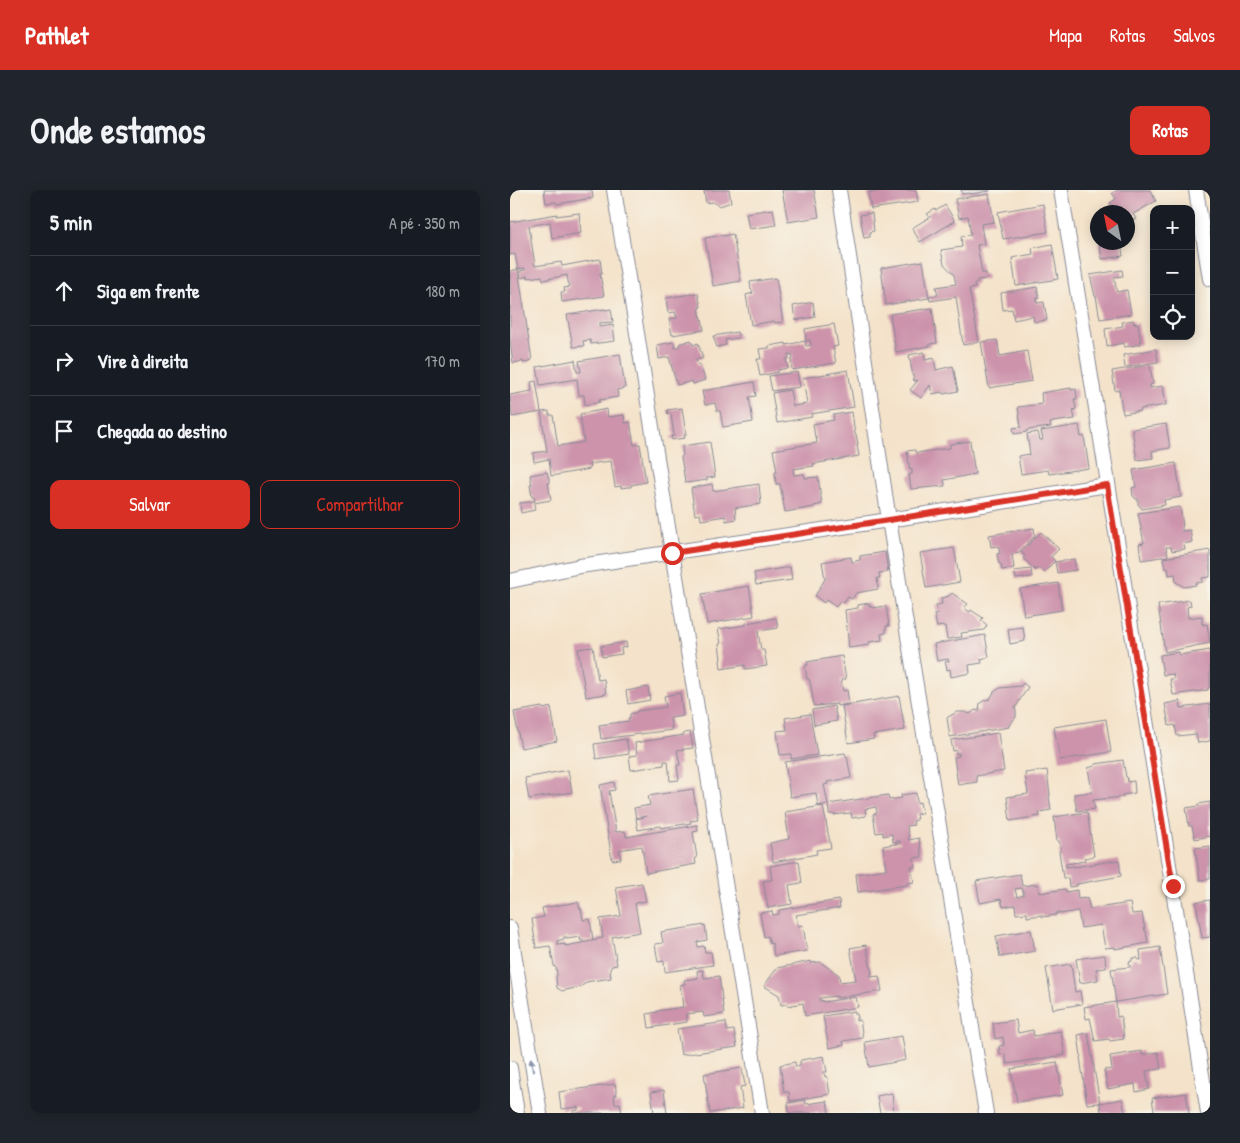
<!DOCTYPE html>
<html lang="pt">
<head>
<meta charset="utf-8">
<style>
  :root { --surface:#171b24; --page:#20242c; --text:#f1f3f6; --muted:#9ea1a6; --line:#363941; --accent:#d93025 }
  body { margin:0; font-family:"Patrick Hand",sans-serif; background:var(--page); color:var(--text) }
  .controls { position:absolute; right:15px; top:15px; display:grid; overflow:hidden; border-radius:10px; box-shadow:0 2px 12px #0003 }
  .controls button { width:45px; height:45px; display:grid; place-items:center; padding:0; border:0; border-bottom:1px solid var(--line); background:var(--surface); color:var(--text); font:25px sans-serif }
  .compass { position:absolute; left:580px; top:15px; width:45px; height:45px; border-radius:50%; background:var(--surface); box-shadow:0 2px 12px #0003; rotate:327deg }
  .stop { position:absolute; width:15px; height:15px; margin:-11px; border:4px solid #d93025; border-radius:50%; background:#fff }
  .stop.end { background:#d93025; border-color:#fff; box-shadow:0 1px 5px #0008 }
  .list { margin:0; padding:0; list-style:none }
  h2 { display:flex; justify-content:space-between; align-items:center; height:65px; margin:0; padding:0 20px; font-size:21px }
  h2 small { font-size:16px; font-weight:400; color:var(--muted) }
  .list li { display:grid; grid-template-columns:32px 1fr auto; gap:15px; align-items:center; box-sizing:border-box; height:70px; padding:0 20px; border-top:1px solid var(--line) }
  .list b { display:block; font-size:19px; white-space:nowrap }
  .list em { font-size:16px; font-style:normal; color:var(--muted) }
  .actions { display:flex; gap:10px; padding:15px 20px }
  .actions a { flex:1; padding:11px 0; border:1px solid var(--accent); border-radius:10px; text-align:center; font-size:18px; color:var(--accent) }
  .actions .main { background:var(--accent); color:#fff }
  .icon { flex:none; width:28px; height:28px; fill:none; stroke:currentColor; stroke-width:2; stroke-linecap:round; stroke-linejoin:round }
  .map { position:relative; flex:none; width:700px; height:923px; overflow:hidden; border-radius:10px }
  header { display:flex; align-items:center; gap:30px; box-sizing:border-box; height:70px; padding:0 25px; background:var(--accent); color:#fff }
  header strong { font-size:24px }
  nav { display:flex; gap:28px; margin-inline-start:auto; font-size:18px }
  .intro { display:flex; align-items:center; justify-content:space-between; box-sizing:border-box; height:120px; padding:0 30px }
  h1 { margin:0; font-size:35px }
  .button { padding:12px 22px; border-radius:10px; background:var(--accent); color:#fff; font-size:18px; font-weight:700 }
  main { display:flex; gap:30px; padding:0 30px }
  aside { flex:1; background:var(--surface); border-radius:10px; box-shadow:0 2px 12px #0003 }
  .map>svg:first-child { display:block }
  .building { fill:#cc93ab; fill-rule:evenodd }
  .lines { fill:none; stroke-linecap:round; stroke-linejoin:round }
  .minor-casing { stroke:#888994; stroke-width:16 }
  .minor { stroke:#fff; stroke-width:14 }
  .oneway { fill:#8d97ae }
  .route { stroke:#d93025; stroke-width:6 }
</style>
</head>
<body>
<header>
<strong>Pathlet</strong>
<nav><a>Mapa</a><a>Rotas</a><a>Salvos</a></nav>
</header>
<div class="intro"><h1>Onde estamos</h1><a class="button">Rotas</a></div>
<main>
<aside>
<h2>5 min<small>A pé · 350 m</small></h2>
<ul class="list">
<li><svg class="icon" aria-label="ahead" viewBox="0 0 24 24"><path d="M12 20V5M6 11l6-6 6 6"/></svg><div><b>Siga em frente</b></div><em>180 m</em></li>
<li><svg class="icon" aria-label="right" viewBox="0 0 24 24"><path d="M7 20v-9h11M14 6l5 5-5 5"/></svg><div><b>Vire à direita</b></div><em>170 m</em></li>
<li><svg class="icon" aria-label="arrive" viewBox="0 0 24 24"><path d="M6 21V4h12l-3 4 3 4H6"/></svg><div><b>Chegada ao destino</b></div></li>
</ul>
<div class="actions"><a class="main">Salvar</a><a>Compartilhar</a></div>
</aside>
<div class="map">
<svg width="700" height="923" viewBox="0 0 700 923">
  <rect width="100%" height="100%" fill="#f7f3e8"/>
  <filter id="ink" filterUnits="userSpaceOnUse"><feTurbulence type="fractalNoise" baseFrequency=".02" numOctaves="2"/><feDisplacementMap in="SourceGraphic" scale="10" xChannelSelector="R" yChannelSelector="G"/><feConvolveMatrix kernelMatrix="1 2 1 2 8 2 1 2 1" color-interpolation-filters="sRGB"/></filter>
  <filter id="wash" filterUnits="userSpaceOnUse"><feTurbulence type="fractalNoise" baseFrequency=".0096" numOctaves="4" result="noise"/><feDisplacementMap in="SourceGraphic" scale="20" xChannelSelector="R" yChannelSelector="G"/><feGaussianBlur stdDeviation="1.12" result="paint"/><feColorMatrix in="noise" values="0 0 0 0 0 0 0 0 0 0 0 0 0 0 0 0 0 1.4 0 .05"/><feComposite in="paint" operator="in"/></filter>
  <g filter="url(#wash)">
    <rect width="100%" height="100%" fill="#f4e3ca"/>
    <g id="blocks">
      <!-- building -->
      <path class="building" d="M34,0H82L83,8L47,14L46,12L36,13Z
        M200,0H219L221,12L210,16L202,12L196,13L194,1Z
        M272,0H304L309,27L278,32Z
        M369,0H406L408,12L361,19L358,3L369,1Z
        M451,0H480V1L460,4V3L452,4Z
        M608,0H640L646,11L623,24L626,29L619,30L618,22H605L600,13L606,9L602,3Z
        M479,4L484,32L471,34L474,54L467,55L472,83H476L477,89L467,90V93L464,94L465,98L459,99L469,152L453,155L446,107L420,111L419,106L428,105L426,97L446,94L444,85L434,74L431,60L452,57L451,46L461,45L458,26L449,28L445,9Z
        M533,14L538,42L493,49L488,22Z
        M435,15L445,31L410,52L402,38L420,27L417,24L425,19L426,21Z
        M263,19L266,35L239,39L236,23Z
        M69,23L71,43L42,48L40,32L19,36L25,76L51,72L52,76L90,69L92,84H90L94,106L52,112L51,102H55L54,98L59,97L57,85L33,90L32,86L18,88V86L11,88L10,81L15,80V78L8,79L5,64L0,65V32L47,24L46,26Z
        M362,23L364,41L360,42V47L354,48L350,25Z
        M223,44L231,91L203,96L195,48L213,45V46Z
        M589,52H611L613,66L592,69Z
        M542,54L548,89L506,96L502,68L523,64L522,58Z
        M413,71L419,108L376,115L371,78Z
        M8,79L22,170H19L20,172L13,173V171L3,173L0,151V81Z
        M612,80L613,86L604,87L607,102L617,100L621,124L590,129L586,106H585L580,85Z
        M266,88L273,132L265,133L264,131L241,135L236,105L243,103L242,100H241L240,92Z
        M527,97L529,108L526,109L527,113L534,112L537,130L524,132L523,126L504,130L502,119L493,120L491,103Z
        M188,103L191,117H189L191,130L192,129L194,140L162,145L159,129L167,128L165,122L158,123L156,108Z
        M303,112L305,127L285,130L283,116Z
        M422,118L427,153L420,154V156L386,162L380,124Z
        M95,119V120L101,119L103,132L89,133V137L103,135L105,151L81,154L80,150L73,151L74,156L63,157L57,125Z
        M623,130L624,134L628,133L631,154L614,157V153L597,156L595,139L613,136L612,132Z
        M324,134L328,156L323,157L326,173L282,180L281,170L283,169L282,164L280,165V164H278L279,169H276L278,178L268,180V182L250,186L247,169H251L249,159L259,158V156L276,153V155L295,151L296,156L301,155L300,150L296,151L295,139Z
        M227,142L229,148L215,150L216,155L207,157L203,146Z
        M181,150L183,155L188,153L193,168L186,170L188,175L190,174L195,190L183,194L182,191L167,195L159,167L149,169L147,155L164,152L165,158L170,156L169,154Z
        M487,150L490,166L517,161L522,191L479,198L471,152Z
        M646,159L648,172L615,177L613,165Z
        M414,162L415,170L424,168L426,180L443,176L448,201L433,204L432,202L422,204L420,195L411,208L400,200L408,190L404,191L399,165Z
        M110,164L115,198L107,200L108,207L89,210L90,212L75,215L74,205H69L67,189L30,195L27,177L65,170L67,182H71L69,171Z
        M640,175L643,194L640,195V198L653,196L656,215L631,219V221L613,224L609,200L605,201L602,181Z
        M338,180L344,217L301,224L302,227L267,233L262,203L280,200L283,216L297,214L293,188Z
        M287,182L290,197L262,201L259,186Z
        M26,191L31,222L2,227L0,205L22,201L21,192Z
        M244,192L246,206L239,207L243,232L213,237L210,221H207L205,213L195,215L192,201Z
        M561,198V200L566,199L567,209H564L566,219L563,220L565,229L543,232L540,233L541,237L517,240V242L504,244L503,238L511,237L508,217L532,214L531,203Z
        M172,218L176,245H174L175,248L162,250L161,246H164L161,224H158L157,220Z
        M97,219L98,227L114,225L115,233L120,232L124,255L130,254L136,292L121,295V297H118L111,298V296L105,297L101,271L79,274L80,279L41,286L39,269L24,272L23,263L37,261L31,222L39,221V225H43L48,256L74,252L70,224Z
        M342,222L345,244H346L348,254L347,255L349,266L303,274L304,276L283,279L284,285L294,284L295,288L308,287L312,314L304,316V317L275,322L270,294H266L265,282H267L263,260L307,253L306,247H305L303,234L324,230L323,225Z
        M656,234L660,258L642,261L643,268L627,270L622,239Z
        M569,235L571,247L574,246L579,278L539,284L538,280L511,284L508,266L520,264L517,244L528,242L530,250H533L531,241Z
        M460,251L465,284L434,290L435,296L401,299L399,285L402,284V279L400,280L397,261L405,260L406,263L440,258V254Z
        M200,252L205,287L197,288V290L176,293L175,291L171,267L173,265L172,256Z
        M666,273L671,307L654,310L655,315L632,319L628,314V309H626L623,306L622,298L626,297L623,280Z
        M37,282L40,293H38L41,310L24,313L25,320L11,323L10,313L25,311L24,307H22L20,295H22L20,285Z
        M202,294L203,301L249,294L251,314L225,318L226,329L216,331L215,326L191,330L190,324L185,325L181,298Z
        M670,317L673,336L672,337V341L680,340L682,352L674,354L675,359L662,361L661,357H656L658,366L631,370L629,354L634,353L628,323Z
        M524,338L525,346L509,362L502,364L504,378L492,380L491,374H489L487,364L490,363L488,356L481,357L479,345Z
        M531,342L549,359L541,367L545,371L534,382L530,378L525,380L513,368L515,366L511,362Z
        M444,358L450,392L416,398L410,363Z
        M700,360V387L692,388L693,392L686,393V395L674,397L666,392L665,384L659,385L658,378H655L653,368Z
        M375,362L378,382L369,383L370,388H367L368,399L346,403L342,409L338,407L334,413L330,411L326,417L316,410L314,413L305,406L315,389L312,372L341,367L342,372L350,370V366Z
        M564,369L566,380L547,383L545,372Z
        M280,377L282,390L246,395L244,383Z
        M521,379L522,387L506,389L504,381Z
        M548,393L552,420L514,426L510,399Z
        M239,396L244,426L197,434L192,404Z
        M442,403L458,414L454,418L460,422L461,420L473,428L471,430L477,435L474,440L451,443L452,447L437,449L435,436L427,437L424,424H428L426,415L432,414L431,408L439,406Z
        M680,410L681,416L677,417L678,428L692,426V434L693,433V435L697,434L700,453L655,462L648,415Z
        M359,413V416H361L362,418L376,416L379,436H376V443L371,444L372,450L359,452V455L339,458L335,420L348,418V415Z
        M266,428L268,438L248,441L251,460H254L257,476L235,479V475L211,479L210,470L211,469L209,454L211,453L208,439L236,435V433Z
        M513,437L515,451L500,454L498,439Z
        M475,445L479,467L471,469L472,473L459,475L460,483L441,487L440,479L437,480L436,474L435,472L439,471L438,469L427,471L424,454Z
        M116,452L117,457L111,458L112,464L92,467L91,456Z
        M83,457L88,490L94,489L96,504L76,507L68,459Z
        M700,460V497L698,498V500L663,505L660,489H664L663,484L653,485L650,465L669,462L670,465Z
        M332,466L336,489L331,490L333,501L337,500L339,514L327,516V514L304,516L301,496L299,489H297L295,476L298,475L297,472Z
        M513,493L518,497L505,518L506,521V527L499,535V537L440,547L437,528L438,527L447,522H455L460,524L465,520L469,521L470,513L475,510L480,509L484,502L490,498L511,496Z
        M138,497L140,510L118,514L116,501Z
        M170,503L173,526L160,528L162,540L91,549L89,535L119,531L118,528H120V524L127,522V521L156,517L154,506Z
        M389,506L395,540L363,545L364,549L338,553L332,516Z
        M670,511L671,518L700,514V551L688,553L686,544L667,546L665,535L659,536L655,514Z
        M324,516L327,531L304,535L302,520Z
        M32,517L33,519L41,517L47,551L11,558L4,522Z
        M300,524L307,565L281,569V564L270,565L267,541L277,540L275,528Z
        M596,529L601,562L550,570L544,537Z
        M180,542L183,558L167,560L170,575H167L169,590L160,591L158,571H154V575L121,580L119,566L127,565L125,553L174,545V543Z
        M488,543L494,581L466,586L467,592L448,595L444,567L449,566V563L446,564V560L443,561L441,550Z
        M116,549L119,564L86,569L84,554Z
        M335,563L336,566H337L341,588L317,592L318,594L314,595L318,614L378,605L379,610L392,608L391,605L406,603L407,613L410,612L412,623L406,624L407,630L403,631L404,635L397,636L399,650L409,648L412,667L404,668L405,677H401L404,692L397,693V695L348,702L346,684L376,679L373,656L390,653V651L383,652L382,644L373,646V642L366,643L363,624L367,623L366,617L355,619L356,626L342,628L341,623L323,625L322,624H319L318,614L308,616L306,603L280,607L275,572Z
        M613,570L616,587H617L618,592L624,591L625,603L612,605L613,607L583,610L585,619L567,621L564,604L582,602L578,578L585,576V574Z
        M58,580L62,602L19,609L15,588Z
        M537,580L540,606L539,607L541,620L529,622L530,626L500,631L497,607L518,604L515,583Z
        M104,592L105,600L99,601L106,642L115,641L116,647L187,635L188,641L183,642L187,668H185L186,674L136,683L132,656L109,660L111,669L102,670L90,595Z
        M183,599L188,630L180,631L181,633L151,638L150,636L128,640L126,629L137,626L126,628L124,618L140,615L138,606Z
        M700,612V646L685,649L682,636H679L676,618L689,616L688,614Z
        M313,616L321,658L306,660L307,664L263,672L260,653L279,649L275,622Z
        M577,622L584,666L575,668H574L575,671L556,674V677L564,676V677L609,670L611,686L567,694V696L559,697L558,688H553L549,661L551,660L549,651H547L544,627Z
        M700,656V689L690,690L685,658Z
        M289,671L292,693L279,695L282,714L258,718L253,691L262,690L260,676Z
        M510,684L512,696L527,694L529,703L555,699L556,702L567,700L568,709L577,708L580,719L620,713L622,724L632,723L635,741H636L638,753L605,759V757L595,758L591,735L571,738L568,721L550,724V723H546V725L532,727V725L517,727V723L506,724L505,715L493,717L491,709L470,713L466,691ZM512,698L514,705L507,707L505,699Z
        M132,693L136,711L125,713L130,742L102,747L107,775L102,776L100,779L101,788L76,792V793L70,797L52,801L47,798L46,787L47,785L46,778L44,776L40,756L26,758L22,729L34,727L32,718L68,712L70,719L71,718L73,730L80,729L83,750L71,751L70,747L57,749V747H54V749L47,751L48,755L55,754V756L87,750V749L93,748L90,729L111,726L106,697Z
        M329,710L330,718L286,725L288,736L293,735L297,761L264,766L262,753L260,754L258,746L254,747L250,723L262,721L263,725L269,724V720Z
        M700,710V747L692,748L686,712Z
        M195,735L197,750L187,752L188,757L194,756L195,762H201L203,775L155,782L154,771L148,772L145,754L153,753L151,742Z
        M521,740L525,761L490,767L486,746Z
        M356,755L362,784H361V787L369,786L372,801L327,808V806L309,808L310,811L312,810L313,812L346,807L348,817L295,826L293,813L277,816V814L271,815L269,805L254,796L267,778L301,771V773L310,772L329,785L330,792L346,790L340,758Z
        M650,757L657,804L606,812L601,779L620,777L619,772L622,771V768H628V770H631L630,760Z
        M595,765L596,778L586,779L588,790L570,793L566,769Z
        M561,774L565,802L570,801L572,814L543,819L536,778Z
        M193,780L194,788L209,786L214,824L194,827L193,822L176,824L177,832L139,838L137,824L147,822V821L173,817L170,795L175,794L174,790L188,788L187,781Z
        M606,812L607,827L611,826L614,849L600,851L599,849L585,851L580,828L576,829L574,817Z
        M345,821V824H347L348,828H346V831L350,830L353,848L333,851L334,855L319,858L313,826Z
        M506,830L508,843L523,840L524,846L551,841L555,865L497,874L495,864L490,865L489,856L494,855L493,847L485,849L483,833Z
        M216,832L217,841L224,840L227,857L171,865L167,839Z
        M578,843L590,913L612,909L615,923H591L590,913L577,914L570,867L571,866L568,845Z
        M392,846L396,870L359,877L355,852Z
        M632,861V865L648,862L651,879L636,881L639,899L626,902L625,894L598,899L594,880L602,879L600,866Z
        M314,866L317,882H314L315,887L317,886L320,904L280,911L279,902H274L270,875L285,872L286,877L290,876V872L291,870Z
        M547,872L553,905L507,912L501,879Z
        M232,878L235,896L230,897L233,918L200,923L194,884Z
        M105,894L107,905H104L105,914L110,913L112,923H63V921L68,920V917L51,919L49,902Z
        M154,900L157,923H144L141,902Z
        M382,903L384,923H370L367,906Z
        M676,903L679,923H642L644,921L642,908Z
        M295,910L296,914L317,911L319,923H279L278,913Z"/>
    </g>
  </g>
  <g filter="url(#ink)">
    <use href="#blocks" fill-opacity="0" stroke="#888994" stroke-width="1"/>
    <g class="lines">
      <defs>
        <path id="minor" d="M104,0L252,923
          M329,0L379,330L476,923
          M551,0C599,308 651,615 698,923
          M686,0L700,89
          M0,391L70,376L379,330L597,295
          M0,738L30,923
          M0,878L7,923"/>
      </defs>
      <!-- minor casing -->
      <use href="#minor" class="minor-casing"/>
      <!-- minor -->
      <use href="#minor" class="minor"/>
    </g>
    <!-- one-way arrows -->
    <defs><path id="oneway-solid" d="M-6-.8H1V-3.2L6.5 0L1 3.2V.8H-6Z" transform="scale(1.25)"/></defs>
    <use class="oneway" href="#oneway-solid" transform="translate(22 875) rotate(-99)"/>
  </g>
  <g class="lines" filter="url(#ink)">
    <!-- route -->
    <path class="route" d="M162,363L379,330L597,295L663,696"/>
  </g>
</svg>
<div class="controls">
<button>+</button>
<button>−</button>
<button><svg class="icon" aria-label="locate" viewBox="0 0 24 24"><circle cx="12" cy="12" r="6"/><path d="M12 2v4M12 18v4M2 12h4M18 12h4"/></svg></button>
</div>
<svg class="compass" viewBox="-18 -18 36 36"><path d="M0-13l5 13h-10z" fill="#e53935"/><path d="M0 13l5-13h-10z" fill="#9ea1a6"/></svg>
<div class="stop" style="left:162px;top:363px"></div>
<div class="stop end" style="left:663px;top:696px"></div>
</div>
</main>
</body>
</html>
